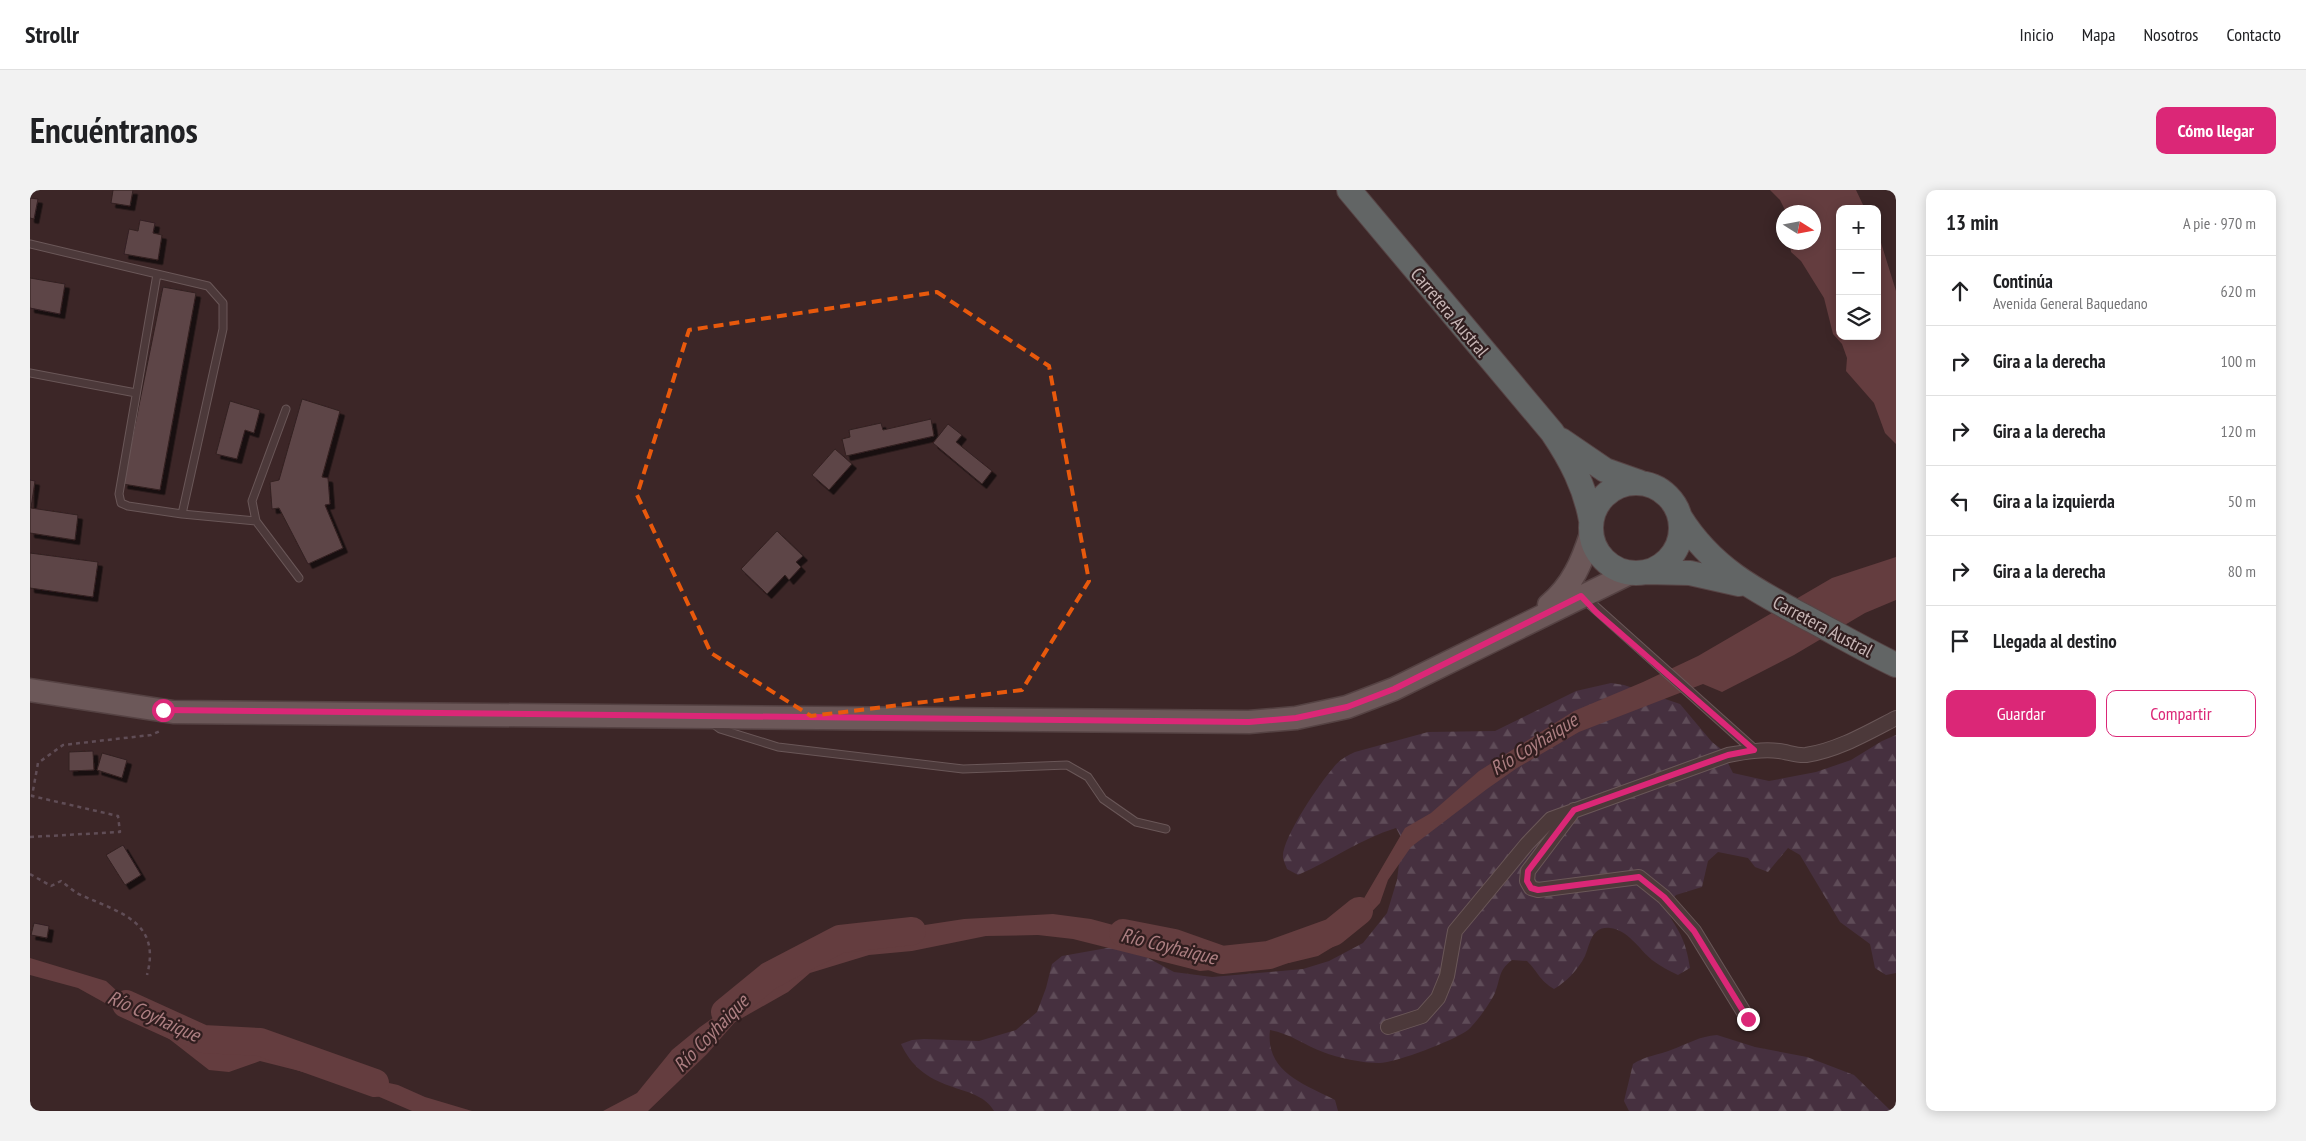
<!DOCTYPE html>
<html lang="es">
<head>
<meta charset="utf-8">
<style>
  :root { --surface:#fff; --page:#f2f2f2; --text:#202124; --muted:#757577; --line:#e0e0e0; --accent:#db2777 }
  body { margin:0; font-family:"PT Sans Narrow",sans-serif; background:var(--page); color:var(--text) }
  .controls { position:absolute; right:15px; top:15px; display:grid; overflow:hidden; border-radius:10px; box-shadow:0 2px 12px #0003 }
  .controls button { width:45px; height:45px; display:grid; place-items:center; padding:0; border:0; border-bottom:1px solid var(--line); background:var(--surface); color:var(--text); font:25px sans-serif }
  .compass { position:absolute; left:1746px; top:15px; width:45px; height:45px; border-radius:50%; background:var(--surface); box-shadow:0 2px 12px #0003; rotate:101deg }
  .stop { position:absolute; width:15px; height:15px; margin:-11px; border:4px solid #db2777; border-radius:50%; background:#fff }
  .stop.end { background:#db2777; border-color:#fff; box-shadow:0 1px 5px #0008 }
  .list { margin:0; padding:0; list-style:none }
  h2 { display:flex; justify-content:space-between; align-items:center; height:65px; margin:0; padding:0 20px; font-size:21px }
  h2 small { font-size:16px; font-weight:400; color:var(--muted) }
  .list li { display:grid; grid-template-columns:32px 1fr auto; gap:15px; align-items:center; box-sizing:border-box; height:70px; padding:0 20px; border-top:1px solid var(--line) }
  .list b { display:block; font-size:19px; white-space:nowrap }
  .list p { margin:0; font-size:16px; white-space:nowrap; color:var(--muted) }
  .list em { font-size:16px; font-style:normal; color:var(--muted) }
  .actions { display:flex; gap:10px; padding:15px 20px }
  .actions a { flex:1; padding:11px 0; border:1px solid var(--accent); border-radius:10px; text-align:center; font-size:18px; color:var(--accent) }
  .actions .main { background:var(--accent); color:#fff }
  .icon { flex:none; width:28px; height:28px; fill:none; stroke:currentColor; stroke-width:2; stroke-linecap:round; stroke-linejoin:round }
  .map { position:relative; flex:none; width:1866px; height:921px; overflow:hidden; border-radius:10px }
  header { display:flex; align-items:center; gap:30px; box-sizing:border-box; height:70px; padding:0 25px; background:var(--surface); border-bottom:1px solid var(--line) }
  header strong { font-size:24px }
  nav { display:flex; gap:28px; margin-inline-start:auto; font-size:18px }
  .intro { display:flex; align-items:center; justify-content:space-between; box-sizing:border-box; height:120px; padding:0 30px }
  h1 { margin:0; font-size:35px }
  .button { padding:12px 22px; border-radius:10px; background:var(--accent); color:#fff; font-size:18px; font-weight:700 }
  main { display:flex; gap:30px; padding:0 30px }
  aside { flex:1; background:var(--surface); border-radius:10px; box-shadow:0 2px 12px #0003 }
  .map>svg:first-child { display:block }
  .forest { fill:url(#forest-firs) }
  .water { fill:#643d3f }
  .lines { fill:none; stroke-linecap:round; stroke-linejoin:round }
  .river { stroke:#643d3f; stroke-width:28 }
  .building { fill:#5d4546; stroke:#332021; filter:url(#shadow) }
  .service-casing { stroke:#6a5758; stroke-width:9 }
  .pedestrian-casing { stroke:#6a5758; stroke-width:12 }
  .minor-casing { stroke:#6a5758; stroke-width:16 }
  .primary-casing { stroke:#554243; stroke-width:25 }
  .trunk-casing { stroke:#574445; stroke-width:26 }
  .path { stroke:#604d56; stroke-width:2.5; stroke-dasharray:4 4; stroke-linecap:butt }
  .service { stroke:#4c393a; stroke-width:7 }
  .pedestrian { stroke:#4c393a; stroke-width:10 }
  .minor { stroke:#4c393a; stroke-width:14 }
  .primary { stroke:#6c5859; stroke-width:22 }
  .trunk { stroke:#626565; stroke-width:24 }
  .route { stroke:#db2777; stroke-width:6 }
  .marked { fill:none; stroke:#e8590c; stroke-width:4; stroke-dasharray:10 6; stroke-linejoin:round }
  .labels { text-anchor:middle; dominant-baseline:central; stroke-width:4.5; stroke-linejoin:round; paint-order:stroke }
  .street-label { font-size:19px; fill:#c7b5b5; stroke:#311e1f }
  .water-label { font-size:20px; font-style:italic; fill:#ad7f82; stroke:#311e1f }
</style>
</head>
<body>
<header>
<strong>Strollr</strong>
<nav><a>Inicio</a><a>Mapa</a><a>Nosotros</a><a>Contacto</a></nav>
</header>
<div class="intro"><h1>Encuéntranos</h1><a class="button">Cómo llegar</a></div>
<main>
<div class="map">
<svg width="1866" height="921" viewBox="0 0 1866 921">
  <defs>
    <pattern id="forest-firs" width="22" height="20" patternUnits="userSpaceOnUse" patternTransform="scale(1.25)"><rect width="22" height="20" fill="#46303f"/><path d="M5 1l3.5 6h-7zM16 11l3.5 6h-7z" fill="#5f4c58"/></pattern>
    <filter id="shadow"><feDropShadow dx="4.5" dy="4.5" stdDeviation="0" flood-color="#0009"/></filter>
  </defs>
  <rect width="100%" height="100%" fill="#3c2627"/>
  <!-- forest -->
  <path class="forest" d="M1581,493L1594,495L1650,514L1682,552L1691,559L1703,583L1739,591L1786,582L1821,570L1852,551L1866,545V783L1856,785L1845,778L1840,754L1810,732L1770,665L1758,658L1738,682L1725,677L1718,668L1688,662L1678,671L1672,697L1646,705L1638,715C1639,728 1642,729 1648,740C1655,752 1658,765 1660,778L1648,785C1639,781 1630,776 1622,770C1609,759 1598,740 1580,738C1561,736 1560,755 1555,766C1548,780 1536,792 1524,799C1509,790 1509,783 1497,771L1482,770C1468,781 1471,787 1465,803C1461,812 1446,833 1438,840C1425,850 1366,873 1349,873C1332,873 1308,868 1293,862C1274,855 1261,844 1240,840C1235,882 1274,894 1305,910L1308,921H964C955,905 936,902 920,896C897,888 881,876 871,854L882,850L894,849L949,851L986,840L1007,822L1016,798L1022,774L1032,766L1094,755L1144,782L1182,787L1273,779L1299,771L1333,753L1357,723L1367,690L1372,649L1366,638C1330,649 1302,670 1268,685L1257,679C1256,676 1254,672 1253,668C1251,649 1290,593 1303,578C1309,570 1316,566 1325,562L1398,542L1465,541L1546,501Z
    M1687,845L1725,857L1777,867L1824,885L1861,921H1599L1594,911L1603,874C1615,866 1628,865 1641,860C1657,854 1670,846 1687,845Z"/>
  <!-- water -->
  <path class="water" d="M1740,0H1826L1835,19H1810V146H1847V41L1848,43L1866,101V254L1855,243L1844,213L1816,181L1817,168L1812,154L1803,144L1794,108L1771,71L1761,62L1760,53L1784,52V22H1756L1750,10Z
    M1866,367V410L1835,423L1764,465L1692,502L1673,494L1549,542L1487,578L1457,599L1381,657L1358,690L1350,713L1316,749L1288,766L1259,773L1170,781L1043,749L1008,745L956,746L882,761L839,765L780,783L758,802L705,832L677,864L618,921H573L607,903L642,860L670,837L767,769L818,752L875,738L934,729L1023,724L1061,729L1087,736L1153,759L1195,763L1253,765L1293,751L1333,710L1375,638L1401,623L1449,581L1544,521L1613,492L1668,466L1802,388Z
    M0,768L76,791L87,801L143,839L156,844L178,842L215,848L229,857L246,863L292,878L368,895L395,907L442,921H382L317,893L230,871L199,882L179,880L138,848L48,798L0,785Z"/>
  <g class="lines">
    <!-- river -->
    <path class="river" d="M1093,743L1144,753L1192,770L1239,765L1303,742L1329,721
      M96,814L173,849L230,852L345,893
      M695,822L739,786L810,749L882,741"/>
  </g>
  <!-- building -->
  <path class="building" d="M83,0H103L100,16L81,13Z
    M0,8L8,9L4,29L0,28Z
    M110,30L125,33L123,43L132,45L128,70L94,64L99,39L108,41Z
    M0,88L35,94L30,124L0,118Z
    M133,97L166,103L130,300L93,294Z
    M272,209L310,221L292,287L298,288L300,314L295,315L313,358L278,374L249,318L242,319L240,292L249,290Z
    M200,211L230,220L224,243L215,240L207,269L186,264Z
    M901,229L904,246L816,266L812,249L820,247L819,240L851,233L853,240Z
    M918,234L932,245L926,252L962,281L952,294L903,253Z
    M805,259L822,274L799,300L782,285Z
    M0,290L5,291L1,318L48,325L45,350L0,343Z
    M747,341L773,366L766,372L771,377L759,390L755,385L737,404L711,379Z
    M0,363L68,372L63,407L0,398Z
    M63,561L64,580L39,581V562Z
    M72,563L97,570L92,588L67,580Z
    M93,655L111,685L95,695L76,665Z
    M4,733L19,736L17,748L1,745Z"/>
  <g class="lines">
    <defs>
      <path id="service" d="M0,54L178,96L193,113V139L152,324
        M127,84L89,304L91,313L98,316L152,324L226,331
        M0,183L106,203
        M256,219L222,311L226,331L269,388
        M682,533L690,539L748,557L933,579L1037,575L1058,587L1073,609L1106,632L1136,639"/>
      <path id="pedestrian" d="M1552,406L1724,560"/>
      <path id="minor" d="M1544,620L1498,681L1497,691L1501,698L1508,700L1609,687L1634,707L1664,741L1718,829
        M1358,837L1392,826L1408,808L1417,786L1425,741L1497,654L1521,629L1698,565C1715,562 1732,559 1749,561C1758,562 1767,566 1776,565C1808,560 1837,543 1866,528"/>
      <path id="primary" d="M1519,415C1542,396 1552,372 1561,344
        M0,500L143,522L1219,532L1266,528L1317,517L1364,499L1600,383"/>
      <path id="trunk" d="M1319,0L1522,242C1541,270 1555,297 1561,330
        M1531,250L1575,280L1609,292
        M1561 338a45 45 0 1 1 90 0a45 45 0 1 1-90 0Z
        M1650,327C1682,379 1728,402 1781,430C1809,445 1837,461 1866,475
        M1616,382L1660,383L1709,394"/>
    </defs>
    <!-- service casing -->
    <use href="#service" class="service-casing"/>
    <!-- pedestrian casing -->
    <use href="#pedestrian" class="pedestrian-casing"/>
    <!-- minor casing -->
    <use href="#minor" class="minor-casing"/>
    <!-- primary casing -->
    <use href="#primary" class="primary-casing"/>
    <!-- trunk casing -->
    <use href="#trunk" class="trunk-casing"/>
    <!-- path -->
    <path class="path" d="M0,647L90,642L88,626L2,606L8,573L33,555L121,545L130,541V539
      M0,684L21,696L31,691C38,696 45,703 53,706C92,723 131,733 117,785"/>
    <!-- service -->
    <use href="#service" class="service"/>
    <!-- pedestrian -->
    <use href="#pedestrian" class="pedestrian"/>
    <!-- minor -->
    <use href="#minor" class="minor"/>
    <!-- primary -->
    <use href="#primary" class="primary"/>
    <!-- trunk -->
    <use href="#trunk" class="trunk"/>
  </g>
  <g class="lines">
    <!-- route -->
    <path class="route" d="M133,520L1219,532L1266,528L1317,517L1364,499L1551,406L1566,422L1724,560L1698,565L1544,620L1498,681L1497,691L1501,698L1508,700L1609,687L1634,707L1664,741L1718,829"/>
  </g>
  <!-- marked area -->
  <path class="marked" d="M907,102L1019,176L1059,391L992,500L781,526L681,463L607,305L659,140Z"/>
  <g class="labels">
    <!-- street labels -->
    <g class="street-label">
      <text transform="translate(1420 122) rotate(50)">Carretera Austral</text>
      <text transform="translate(1793 436) rotate(28)">Carretera Austral</text>
    </g>
    <!-- water labels -->
    <g class="water-label">
      <text transform="translate(1504 554) rotate(-32)">Río Coyhaique</text>
      <text transform="translate(1139 756) rotate(14)">Río Coyhaique</text>
      <text transform="translate(124 826) rotate(24)">Río Coyhaique</text>
      <text transform="translate(681 843) rotate(-46)">Río Coyhaique</text>
    </g>
  </g>
</svg>
<div class="controls">
<button>+</button>
<button>−</button>
<button><svg class="icon" aria-label="layers" viewBox="0 0 24 24"><path d="M12 4l9 5-9 5-9-5zM3 14l9 5 9-5"/></svg></button>
</div>
<svg class="compass" viewBox="-18 -18 36 36"><path d="M0-13l5 13h-10z" fill="#e53935"/><path d="M0 13l5-13h-10z" fill="#757577"/></svg>
<div class="stop" style="left:133px;top:520px"></div>
<div class="stop end" style="left:1718px;top:829px"></div>
</div>
<aside>
<h2>13 min<small>A pie · 970 m</small></h2>
<ul class="list">
<li><svg class="icon" aria-label="ahead" viewBox="0 0 24 24"><path d="M12 20V5M6 11l6-6 6 6"/></svg><div><b>Continúa</b><p>Avenida General Baquedano</p></div><em>620 m</em></li>
<li><svg class="icon" aria-label="right" viewBox="0 0 24 24"><path d="M7 20v-9h11M14 6l5 5-5 5"/></svg><div><b>Gira a la derecha</b></div><em>100 m</em></li>
<li><svg class="icon" aria-label="right" viewBox="0 0 24 24"><path d="M7 20v-9h11M14 6l5 5-5 5"/></svg><div><b>Gira a la derecha</b></div><em>120 m</em></li>
<li><svg class="icon" aria-label="left" viewBox="0 0 24 24"><path d="M17 20v-9H6M10 6l-5 5 5 5"/></svg><div><b>Gira a la izquierda</b></div><em>50 m</em></li>
<li><svg class="icon" aria-label="right" viewBox="0 0 24 24"><path d="M7 20v-9h11M14 6l5 5-5 5"/></svg><div><b>Gira a la derecha</b></div><em>80 m</em></li>
<li><svg class="icon" aria-label="arrive" viewBox="0 0 24 24"><path d="M6 21V4h12l-3 4 3 4H6"/></svg><div><b>Llegada al destino</b></div></li>
</ul>
<div class="actions"><a class="main">Guardar</a><a>Compartir</a></div>
</aside>
</main>
</body>
</html>
